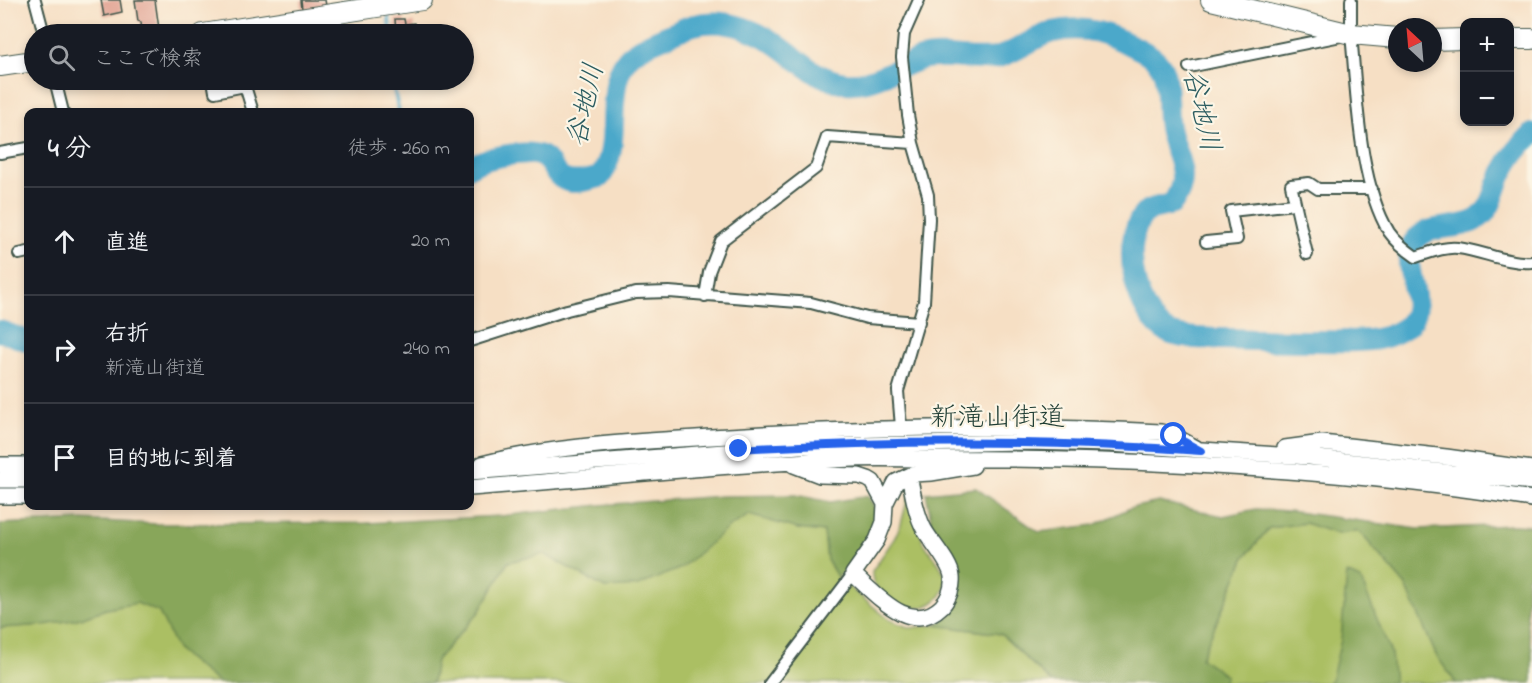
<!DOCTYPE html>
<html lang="ja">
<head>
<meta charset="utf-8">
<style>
  :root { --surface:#171b24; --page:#242831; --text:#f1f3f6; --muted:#9ea1a6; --line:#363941 }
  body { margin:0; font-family:"Indie Flower","Klee One",sans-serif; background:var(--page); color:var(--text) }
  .controls { position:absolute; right:18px; top:18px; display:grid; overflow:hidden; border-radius:12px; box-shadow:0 3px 9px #0003 }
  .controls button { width:54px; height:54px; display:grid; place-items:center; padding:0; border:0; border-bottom:2px solid var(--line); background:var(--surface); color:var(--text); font:30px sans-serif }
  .compass { position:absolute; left:1388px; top:18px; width:54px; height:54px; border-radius:50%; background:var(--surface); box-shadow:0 3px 9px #0003; rotate:334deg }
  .stop { position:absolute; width:18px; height:18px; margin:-14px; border:4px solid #2563eb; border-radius:50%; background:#fff }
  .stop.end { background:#2563eb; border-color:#fff; box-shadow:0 2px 6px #0008 }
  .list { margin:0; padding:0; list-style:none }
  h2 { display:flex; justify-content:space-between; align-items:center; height:78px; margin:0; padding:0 24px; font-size:26px }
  h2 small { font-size:20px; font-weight:400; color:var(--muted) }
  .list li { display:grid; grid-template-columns:39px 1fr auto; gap:18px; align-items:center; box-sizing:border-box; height:108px; padding:0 24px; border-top:2px solid var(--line) }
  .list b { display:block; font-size:22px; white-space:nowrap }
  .list p { margin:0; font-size:20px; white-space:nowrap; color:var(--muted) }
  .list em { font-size:20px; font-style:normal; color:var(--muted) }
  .icon { flex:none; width:33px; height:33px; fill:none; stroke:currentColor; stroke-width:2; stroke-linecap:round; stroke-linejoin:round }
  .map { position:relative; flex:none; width:1532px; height:683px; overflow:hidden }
  .search { position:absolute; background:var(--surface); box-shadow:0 3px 9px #0003; left:24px; top:24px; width:450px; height:66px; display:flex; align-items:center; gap:15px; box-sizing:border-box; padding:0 21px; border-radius:33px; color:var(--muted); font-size:22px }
  .panel { position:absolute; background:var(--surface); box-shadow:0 3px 9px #0003; left:24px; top:108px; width:450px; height:402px; border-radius:12px }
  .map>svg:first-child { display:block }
  .green { fill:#abbf64; stroke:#657e4c; stroke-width:1.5 }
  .forest { fill:#88a65a; stroke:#547247; stroke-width:1.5 }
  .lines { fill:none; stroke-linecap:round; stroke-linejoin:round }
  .stream { stroke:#4ca8ca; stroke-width:4 }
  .river { stroke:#4ca8ca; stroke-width:22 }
  .building { fill:#e09f8f }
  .street-casing { stroke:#3f554a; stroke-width:14 }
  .secondary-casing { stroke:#3f554a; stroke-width:18 }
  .highway-casing { stroke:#3f554a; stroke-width:22 }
  .street { stroke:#fff; stroke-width:10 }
  .secondary { stroke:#fff; stroke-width:15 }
  .highway { stroke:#fff; stroke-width:20 }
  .route { stroke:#2563eb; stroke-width:8 }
  .labels { text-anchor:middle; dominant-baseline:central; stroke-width:4.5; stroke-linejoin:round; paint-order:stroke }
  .street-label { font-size:27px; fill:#1f3d34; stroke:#fcf5e5 }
  .water-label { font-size:28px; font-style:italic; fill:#2c5d61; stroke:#fcf5e5 }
</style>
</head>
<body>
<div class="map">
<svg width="1532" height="683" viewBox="0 0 1532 683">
  <rect width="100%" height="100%" fill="#fcf5e5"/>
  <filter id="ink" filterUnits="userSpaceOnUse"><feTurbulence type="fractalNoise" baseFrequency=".0167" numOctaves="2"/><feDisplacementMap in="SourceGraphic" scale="12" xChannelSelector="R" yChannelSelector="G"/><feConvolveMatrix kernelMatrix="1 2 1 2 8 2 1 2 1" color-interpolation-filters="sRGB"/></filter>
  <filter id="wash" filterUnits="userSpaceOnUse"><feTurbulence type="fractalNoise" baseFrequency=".008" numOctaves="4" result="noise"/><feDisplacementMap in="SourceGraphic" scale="24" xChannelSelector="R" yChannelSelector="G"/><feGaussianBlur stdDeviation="1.35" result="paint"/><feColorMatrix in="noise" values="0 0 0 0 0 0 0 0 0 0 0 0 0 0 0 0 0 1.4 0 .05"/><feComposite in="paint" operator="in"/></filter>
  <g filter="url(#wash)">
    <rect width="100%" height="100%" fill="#f6dfc4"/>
    <!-- green -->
    <path class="green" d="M908,497C913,511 917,527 923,541C929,553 942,564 945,576C949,595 931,608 914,608C901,609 882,595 875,585C872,581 872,576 872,571L894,539L901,524Z
      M749,514L798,529L824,532L827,560L838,578L890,620L910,628L935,625L1001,634L1052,683H432L436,660L479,612L508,562L544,554L605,588L729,527Z
      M1305,523L1338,534L1359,531L1406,586L1436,655L1456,683H1223L1226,676L1201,658L1245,557L1269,528Z
      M137,603L159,612L178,651L219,683H0V628L44,625L77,619L106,609Z"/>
    <!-- forest -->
    <path class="forest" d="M976,488L1039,532L1094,525L1130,508L1159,502L1223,516L1256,509L1289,511L1418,529L1514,525L1532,526V569L1527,578V626L1532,650V683H1456L1436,655L1406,586L1359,531L1338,534L1305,523L1269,528L1245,557L1201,658L1226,676L1223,683H1052L1001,634L935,625L950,615L958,596L960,574L932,525L926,493Z
      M795,495L831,502L868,496C870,500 873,504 875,508C883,531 852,563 838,578L827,560L824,532L798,529L749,515L729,527L681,568L638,586L605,588L544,554L508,562L479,612L436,660L432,683H219L178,651L159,612L137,603L106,609L77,619L44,625L0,628V524L82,520L158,524L366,523L501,516L600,505L722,496Z
      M1347,573L1361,580L1391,653L1394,683H1328L1332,678L1341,640Z"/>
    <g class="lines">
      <!-- stream -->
      <path class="stream" d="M389,17L390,34
        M392,80L399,112"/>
      <!-- river -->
      <path class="river" d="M470,167C483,158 526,149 541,156C552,161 553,174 563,179C574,185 589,180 600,177C626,144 598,77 636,51C646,44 658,40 669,35C677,32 685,27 694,25C726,16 762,32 787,52C805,66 821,80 846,83C872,85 894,69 918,60C942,52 970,62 995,58C1016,54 1032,37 1053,32C1086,24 1110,34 1139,49C1150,55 1160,60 1164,73C1169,91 1166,110 1169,127C1174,157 1194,174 1172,204C1163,207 1149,207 1143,215C1120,244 1135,317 1169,333C1184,339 1203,338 1219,339C1251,340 1282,341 1314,341C1333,341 1351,342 1369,340C1381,339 1394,335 1403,329C1432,309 1401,273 1411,247C1422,220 1459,233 1479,218C1493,208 1495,188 1502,174C1509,160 1520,145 1532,134
        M0,331L28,341"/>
    </g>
    <g id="blocks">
      <!-- building -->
      <path class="building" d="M101,0H120L122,12L104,16Z
        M135,0H155L159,29L142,32L141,22L138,21Z
        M301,0H325L326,6L302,9Z
        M395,19H404L405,24L414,23L415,34H396Z
        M364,27L366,34H327V33Z"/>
    </g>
  </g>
  <g filter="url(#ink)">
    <use href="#blocks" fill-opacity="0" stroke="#3f554a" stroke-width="1.5"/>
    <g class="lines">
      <defs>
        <path id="street" d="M35,0L44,34
          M1351,0V34
          M1189,67L1351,34C1357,93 1358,181 1389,232C1396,242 1406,250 1416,257C1429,253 1445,246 1458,248C1483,251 1507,264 1532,262
          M55,80L63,112
          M213,80L215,92L245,86L253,112
          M0,153L28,148
          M1206,242L1237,239L1231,211L1294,204
          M19,254L28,252
          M1307,254L1291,185L1309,183L1318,189H1372
          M705,296L709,272L721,241L816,168L827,137L913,143
          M470,341L567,310L636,293L669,292L811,303L867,318L919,322
          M901,427L898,391L924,302L929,219L928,195L913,143L908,115L902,57L904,34L919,0
          M770,683L853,574"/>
        <path id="secondary" d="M1285,448L1322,443L1446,457L1532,469
          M482,464C556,445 635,442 711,437C861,427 1011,424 1161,432L1174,436L1196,448
          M0,465H28
          M794,465L820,475L859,476L868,479L873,482L885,504
          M470,472L799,446L1026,442L1110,444L1309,457L1532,482
          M0,480H28
          M911,485C914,500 917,516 924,529C931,542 951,563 952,577C953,587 949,598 942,606C911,637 876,594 853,574L877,540L884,522L885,504L896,482L913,474L931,473L973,466
          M470,488C598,478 725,464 854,459C879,458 904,459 929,459C1018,458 1107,460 1196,465C1308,471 1421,481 1532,499
          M0,496H28"/>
        <path id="highway" d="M1211,0L1351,34L1397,38
          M203,34L422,0
          M1510,39H1532
          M1433,40L1464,39
          M0,66L34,61"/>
      </defs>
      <!-- street casing -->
      <use href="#street" class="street-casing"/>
      <!-- secondary casing -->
      <use href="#secondary" class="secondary-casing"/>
      <!-- highway casing -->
      <use href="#highway" class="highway-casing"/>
      <!-- street -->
      <use href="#street" class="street"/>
      <!-- secondary -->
      <use href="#secondary" class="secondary"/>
      <!-- highway -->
      <use href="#highway" class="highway"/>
    </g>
  </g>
  <g class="lines" filter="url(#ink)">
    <!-- route -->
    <path class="route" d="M739,449C893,440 1047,440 1201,451L1174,436"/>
  </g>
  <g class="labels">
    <!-- street labels -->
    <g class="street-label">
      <text x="998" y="418">新滝山街道</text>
    </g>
    <!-- water labels -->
    <g class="water-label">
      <text transform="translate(587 105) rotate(-77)">谷地川</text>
      <text transform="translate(1200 111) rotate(77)">谷地川</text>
    </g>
  </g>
</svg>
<div class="controls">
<button>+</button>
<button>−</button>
</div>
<svg class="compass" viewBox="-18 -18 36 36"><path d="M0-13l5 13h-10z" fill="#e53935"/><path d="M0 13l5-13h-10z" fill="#9ea1a6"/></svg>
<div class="stop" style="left:1174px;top:436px"></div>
<div class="stop end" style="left:739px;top:449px"></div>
<div class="search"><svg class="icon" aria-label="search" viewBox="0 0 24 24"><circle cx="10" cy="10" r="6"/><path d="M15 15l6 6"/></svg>ここで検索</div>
<section class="panel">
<h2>4 分<small>徒歩 · 260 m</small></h2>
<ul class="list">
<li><svg class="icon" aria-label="ahead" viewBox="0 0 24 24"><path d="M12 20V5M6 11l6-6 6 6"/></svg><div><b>直進</b></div><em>20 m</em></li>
<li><svg class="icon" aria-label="right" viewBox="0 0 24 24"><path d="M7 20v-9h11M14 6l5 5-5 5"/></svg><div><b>右折</b><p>新滝山街道</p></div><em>240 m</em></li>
<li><svg class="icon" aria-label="arrive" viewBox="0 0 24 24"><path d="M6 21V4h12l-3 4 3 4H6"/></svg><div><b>目的地に到着</b></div></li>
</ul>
</section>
</div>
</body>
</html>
